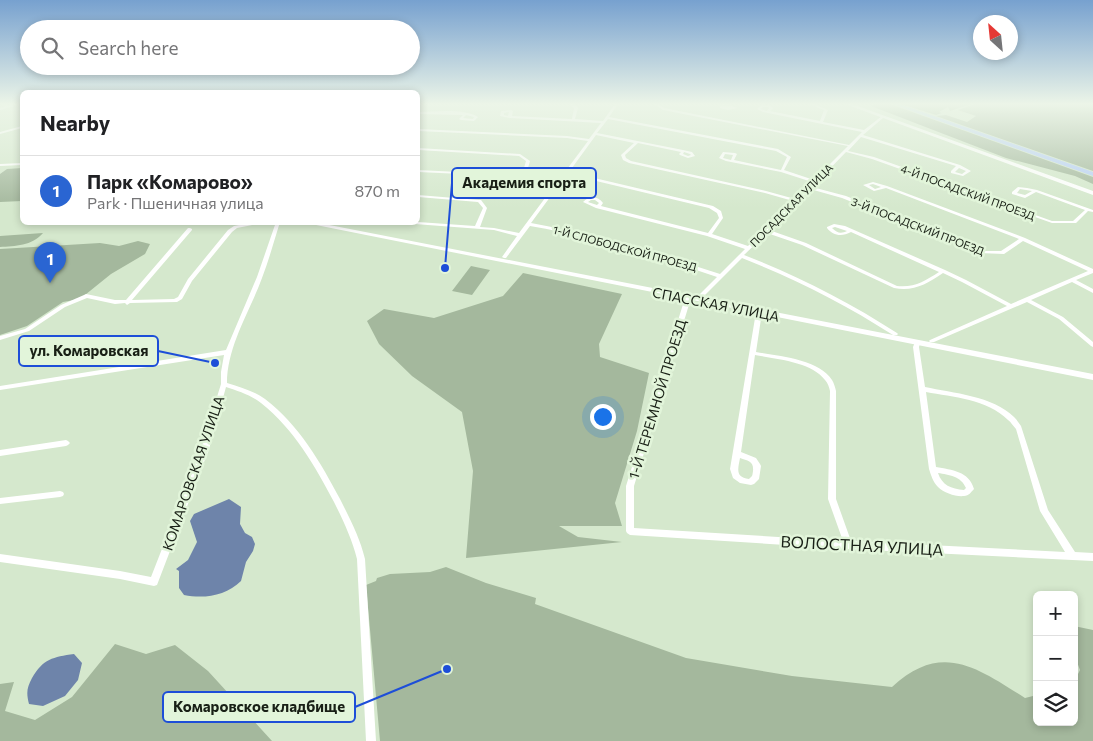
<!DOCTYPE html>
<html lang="en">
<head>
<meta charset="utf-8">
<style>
  :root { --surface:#fff; --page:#f6f6f6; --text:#202124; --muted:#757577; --line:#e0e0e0; --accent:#2a65d2 }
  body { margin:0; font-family:Commissioner,sans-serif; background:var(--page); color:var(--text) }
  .controls { position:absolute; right:15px; bottom:15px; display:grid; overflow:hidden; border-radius:8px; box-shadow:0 2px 8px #0003 }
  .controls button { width:45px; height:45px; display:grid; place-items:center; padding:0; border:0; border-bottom:1px solid var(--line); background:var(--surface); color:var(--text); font:25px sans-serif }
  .compass { position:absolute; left:973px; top:15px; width:45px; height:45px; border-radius:50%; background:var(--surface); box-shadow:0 2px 8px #0003; rotate:333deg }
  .you { position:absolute; left:602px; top:416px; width:18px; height:18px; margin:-12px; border:4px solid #fff; border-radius:50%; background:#1a73e8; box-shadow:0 0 0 8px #1a73e833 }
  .badge { display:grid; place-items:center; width:32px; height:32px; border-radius:50%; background:var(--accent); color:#fff; font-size:16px; font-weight:700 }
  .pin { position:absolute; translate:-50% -41px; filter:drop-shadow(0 1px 2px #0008) }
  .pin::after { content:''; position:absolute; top:26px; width:18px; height:15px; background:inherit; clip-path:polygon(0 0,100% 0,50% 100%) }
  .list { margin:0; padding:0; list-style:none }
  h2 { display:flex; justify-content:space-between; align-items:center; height:65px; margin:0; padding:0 20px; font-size:21px }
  h2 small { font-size:16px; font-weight:400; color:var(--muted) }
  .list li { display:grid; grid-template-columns:32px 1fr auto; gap:15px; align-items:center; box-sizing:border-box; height:70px; padding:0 20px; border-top:1px solid var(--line) }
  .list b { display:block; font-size:19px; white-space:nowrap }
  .list p { margin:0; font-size:16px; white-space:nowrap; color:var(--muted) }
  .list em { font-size:16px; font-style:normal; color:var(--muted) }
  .icon { flex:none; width:28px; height:28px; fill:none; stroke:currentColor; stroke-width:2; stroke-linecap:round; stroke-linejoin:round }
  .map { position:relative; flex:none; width:1093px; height:741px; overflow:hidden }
  .search { position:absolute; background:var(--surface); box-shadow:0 2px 8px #0003; left:20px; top:20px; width:400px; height:55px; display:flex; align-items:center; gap:12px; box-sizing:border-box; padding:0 18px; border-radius:28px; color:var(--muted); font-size:19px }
  .panel { position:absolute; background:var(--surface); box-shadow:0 2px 8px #0003; left:20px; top:90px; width:400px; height:135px; border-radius:8px }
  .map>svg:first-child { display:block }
  .green { fill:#a4b89d }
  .water { fill:#6e84aa }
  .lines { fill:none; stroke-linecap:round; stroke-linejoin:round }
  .minor { fill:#fff; fill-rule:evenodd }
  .tertiary { fill:#fff; fill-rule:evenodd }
  .trunk { fill:#b8cff7; fill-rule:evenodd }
  .labels { text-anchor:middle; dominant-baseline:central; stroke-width:5; stroke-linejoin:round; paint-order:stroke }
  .far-street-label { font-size:11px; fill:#192016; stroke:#e2f5da }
  .street-label { font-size:14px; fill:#192016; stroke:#e2f5da }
  .near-street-label { font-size:16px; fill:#192016; stroke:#e2f5da }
  .leader { fill:none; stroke:#1d4ed8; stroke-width:2 }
  .callout-dot { fill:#1d4ed8; stroke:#e2f5da; stroke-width:2 }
  .callout { fill:#e2f5da; stroke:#1d4ed8; stroke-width:2 }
  .callout-label { font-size:15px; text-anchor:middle; font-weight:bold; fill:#192016 }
</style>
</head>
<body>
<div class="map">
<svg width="1093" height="741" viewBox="0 0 1093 741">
  <rect width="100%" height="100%" fill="#d5e8cd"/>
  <!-- green -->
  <path class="green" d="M876,104H890L1093,177V184L1075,176L1006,158L871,106Z
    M901,104H971L950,111L948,107L939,112L942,113L936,115Z
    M975,104H1093V171L936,116L946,115L967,122L976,116L958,110Z
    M22,168V201L0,202V174L7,169Z
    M43,233C32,246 15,246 0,247V236Z
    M138,241L150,244L145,254L111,274L80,299L63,302L27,326L0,335V249L100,243L119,246Z
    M471,266L490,270L472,295L452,291Z
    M523,273L622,294L599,344L600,357L649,373L637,431L615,503L622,526H559L578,537L622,542L466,558L473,471L462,412L412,376L379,344L367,321L384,309L434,318L503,296Z
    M446,567L486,583L536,598L535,604L686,658L792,676L892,687C942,641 977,668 1025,698L1037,695V722H1074V682L1080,670L1074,654V626L1093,630V741H380L366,585L376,581L377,578L390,574L430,572Z
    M115,644L146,654L175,645L208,671L272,741H0V684L14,682L5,711L35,720L72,697Z"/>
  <!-- water -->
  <path class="water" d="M229,499L241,507L240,524L245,533L252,537L255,544L253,551L246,562L241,581C226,596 204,599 184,595L179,588V571L176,569L188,560L197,542L190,521L194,514Z
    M74,654L82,663L78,680L65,696L43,706L29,704C26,692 27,688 32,678C43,659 53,657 74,654Z"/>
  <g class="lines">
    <!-- minor -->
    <path class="minor" d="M4,104H7L9,106L6,107Z
      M570,104H574L578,108L575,119L603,121L615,104H618L609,117L778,149L791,157L784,170L814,180L848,146L663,110L654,104H658L664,108L849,145L862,132L763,112L757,109L761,105H769L773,108L770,111L820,121L824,110L809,104H814L828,110L823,122L864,130L882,116L884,117L883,118L863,135L960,165L971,171L963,176L951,173V171L956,166L861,137L848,151L874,157L1052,221H1073L1085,210L1036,192L1025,198L1012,194V192L1018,187L1027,188L1037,190L1093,210V212L1088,211L1076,223H1052L872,159L846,152L812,187L846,196L980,251H1001L1019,239L886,188L874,191L863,185L873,182L887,186L1025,238L1093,269V273L1076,280L1093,289V293L1072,282L1031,300L1063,317L1093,342V347L1091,346L1059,319L1027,302L934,342H930L929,341L930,340L1007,306L962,282L943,273C927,284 913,292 894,288L802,245L767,233L744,255C798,276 849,302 897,333L898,334L897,335H893C845,304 795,279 742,258L704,296L702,297L699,295L717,277C655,256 594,237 530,226L506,258H504L502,257L517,236L494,230L388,222H418L475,226L483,208L478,202L418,197V195L479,200H481L487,208L480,227L494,228L519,233L557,182L524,177L418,172V170L522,175L526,161L519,156L418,150V148L520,154L530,161L526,175L559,180L588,141L567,138L418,131V129L567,136L589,139L601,123L510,118L500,116L501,111L511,110L513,111L512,116L572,119L574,108ZM763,107H768L769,108L767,111L761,109ZM509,112L508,116L504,115V113ZM608,119L776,151L787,157L781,170L734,160L737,154L735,153L723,152L719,158L726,161L781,172L812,182L795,199L766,191L631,161L626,158L625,155L638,143L681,152L679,154L680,155L688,158L695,156L692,152L683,150L597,133ZM596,135L634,143L621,155L623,160L629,163L765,193L793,201L748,246L712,234L723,218L721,211L713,206L569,172ZM684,152L690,154L691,155L688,156L683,154ZM725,154L733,155L731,160L723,158ZM959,168L966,171L962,174L955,172ZM567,174L709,208L717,213L719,218L708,233L601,206L603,203C598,196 589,196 583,202L596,208L707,236L745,249L720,274C658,254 596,235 531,223ZM873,184L881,187L875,189L869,185ZM810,189L842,198L979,253L1004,254L1023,241L1088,271L1011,304L966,280L945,270L845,226L834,224L827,227V228C833,236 842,237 851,232L939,272C925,281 914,288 897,286L806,243L769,230ZM1020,189L1032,191L1025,195L1017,193ZM591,200H595L599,203L597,205L588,202ZM835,227L847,231C841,234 837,233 832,228Z
      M720,104H728L737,108L728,110L720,108Z
      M418,112C435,112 463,108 478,117L474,121L461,120L459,119L463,115L418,114ZM466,115L474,117L473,119L463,118Z
      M22,126V128L0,134V132Z
      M254,222H267L237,228L232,232L192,281L182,299L177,302L130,303L127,305L125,303L115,304L87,298L65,307L29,331L0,340V336L25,329L61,305L84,295L86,294L115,300H126L188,228H190L192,229V230L132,300L174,299L178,297L188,279L228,230L234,226Z
      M276,222H280C274,241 269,260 262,278C250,311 227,346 227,383C240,387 254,391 265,399C299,425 321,463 340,499C350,519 360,538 365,559L376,741H366L357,559C352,539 343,520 334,502C315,466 294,429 261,403C251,395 238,391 226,387L209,449L157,585L154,586L120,579L0,562V554L120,571L151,577L201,449L221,384V372L224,355L0,390V386L226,350L257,277Z
      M688,296L691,298L634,486V528L843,541L828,499L830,391C829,387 828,383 825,380C812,362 776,359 755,355L741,452L756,458L760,464L761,466L759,479L754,484L751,485L740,483L733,478L730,469L756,312L759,310L762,312L756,352C778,356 819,359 832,380C834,383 835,387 836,391V499L851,541L1065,552L1040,511L1016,429C1013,426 1011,422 1008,420C987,399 953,397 926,392L936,467C952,470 969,471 974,489C971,492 969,496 964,496C956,497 944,493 938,487C933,482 931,475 929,469L913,347L915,342L917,341L920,343L919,347L925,387C953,393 993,396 1014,417C1017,420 1019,423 1021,426L1048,510L1075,552L1093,553V561L848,549L630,535L627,533L626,531V486L685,298ZM740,458C748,461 754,461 753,471C752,477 753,475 749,479C735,477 738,469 740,458ZM938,473C949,475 961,476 966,488L964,490C951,489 942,485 938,473Z
      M66,440L68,441L70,443L68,445L66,446L0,456V450Z
      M60,491L63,492L64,494L63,496L60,497L0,504V498Z"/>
    <!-- tertiary -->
    <path class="tertiary" d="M13,104H21L0,110V108Z
      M852,104L1093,191V195L845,104Z
      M22,163V165L0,166V164Z
      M301,222H314L1093,374V380Z"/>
    <!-- trunk -->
    <path class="trunk" d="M892,104H900L1093,172V176Z"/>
  </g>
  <!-- sky -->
  <linearGradient id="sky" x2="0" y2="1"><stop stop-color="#77a1cf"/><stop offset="0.5" stop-color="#ecf5e8"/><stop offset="1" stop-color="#ecf5e8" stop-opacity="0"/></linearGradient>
  <rect width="1093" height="208" fill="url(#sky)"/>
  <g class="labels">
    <!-- far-street labels -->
    <g class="far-street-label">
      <text transform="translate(968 192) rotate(20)">4-Й ПОСАДСКИЙ ПРОЕЗД</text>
      <text transform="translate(791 205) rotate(-45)">ПОСАДСКАЯ УЛИЦА</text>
      <text transform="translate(918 226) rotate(21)">3-Й ПОСАДСКИЙ ПРОЕЗД</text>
      <text transform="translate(625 248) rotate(15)">1-Й СЛОБОДСКОЙ ПРОЕЗД</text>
    </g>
    <!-- street labels -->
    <g class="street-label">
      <text transform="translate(716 304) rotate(11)">СПАССКАЯ УЛИЦА</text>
      <text transform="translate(657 399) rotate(-73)">1-Й ТЕРЕМНОЙ ПРОЕЗД</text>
      <text transform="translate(193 473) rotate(-71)">КОМАРОВСКАЯ УЛИЦА</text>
    </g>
    <!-- near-street labels -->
    <g class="near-street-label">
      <text transform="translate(862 545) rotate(3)">ВОЛОСТНАЯ УЛИЦА</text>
    </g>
  </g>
  <!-- callouts -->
  <path class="leader" d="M445 268L452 183M215 363L158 351M447 669L355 707"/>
  <g class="callout-dot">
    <circle cx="445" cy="268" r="5"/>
    <circle cx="215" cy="363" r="5"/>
    <circle cx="447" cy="669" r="5"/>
  </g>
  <g class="callout">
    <rect x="452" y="168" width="144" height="30" rx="5"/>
    <rect x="19" y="336" width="139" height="30" rx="5"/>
    <rect x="163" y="692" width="192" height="30" rx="5"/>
  </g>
  <g class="callout-label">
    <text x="524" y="188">Академия спорта</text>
    <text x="89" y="356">ул. Комаровская</text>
    <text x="259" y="712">Комаровское кладбище</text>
  </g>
</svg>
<div class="controls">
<button>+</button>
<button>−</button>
<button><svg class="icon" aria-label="layers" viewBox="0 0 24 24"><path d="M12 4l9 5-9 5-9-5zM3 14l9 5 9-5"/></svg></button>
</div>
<svg class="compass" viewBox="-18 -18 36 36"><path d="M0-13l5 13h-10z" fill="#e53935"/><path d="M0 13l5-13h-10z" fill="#757577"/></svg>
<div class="you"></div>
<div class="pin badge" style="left:50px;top:283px">1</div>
<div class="search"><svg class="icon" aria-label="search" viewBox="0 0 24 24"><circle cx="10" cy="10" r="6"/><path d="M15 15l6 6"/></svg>Search here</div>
<section class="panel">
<h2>Nearby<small></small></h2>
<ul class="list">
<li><span class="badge">1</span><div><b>Парк «Комарово»</b><p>Park · Пшеничная улица</p></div><em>870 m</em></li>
</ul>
</section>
</div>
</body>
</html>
